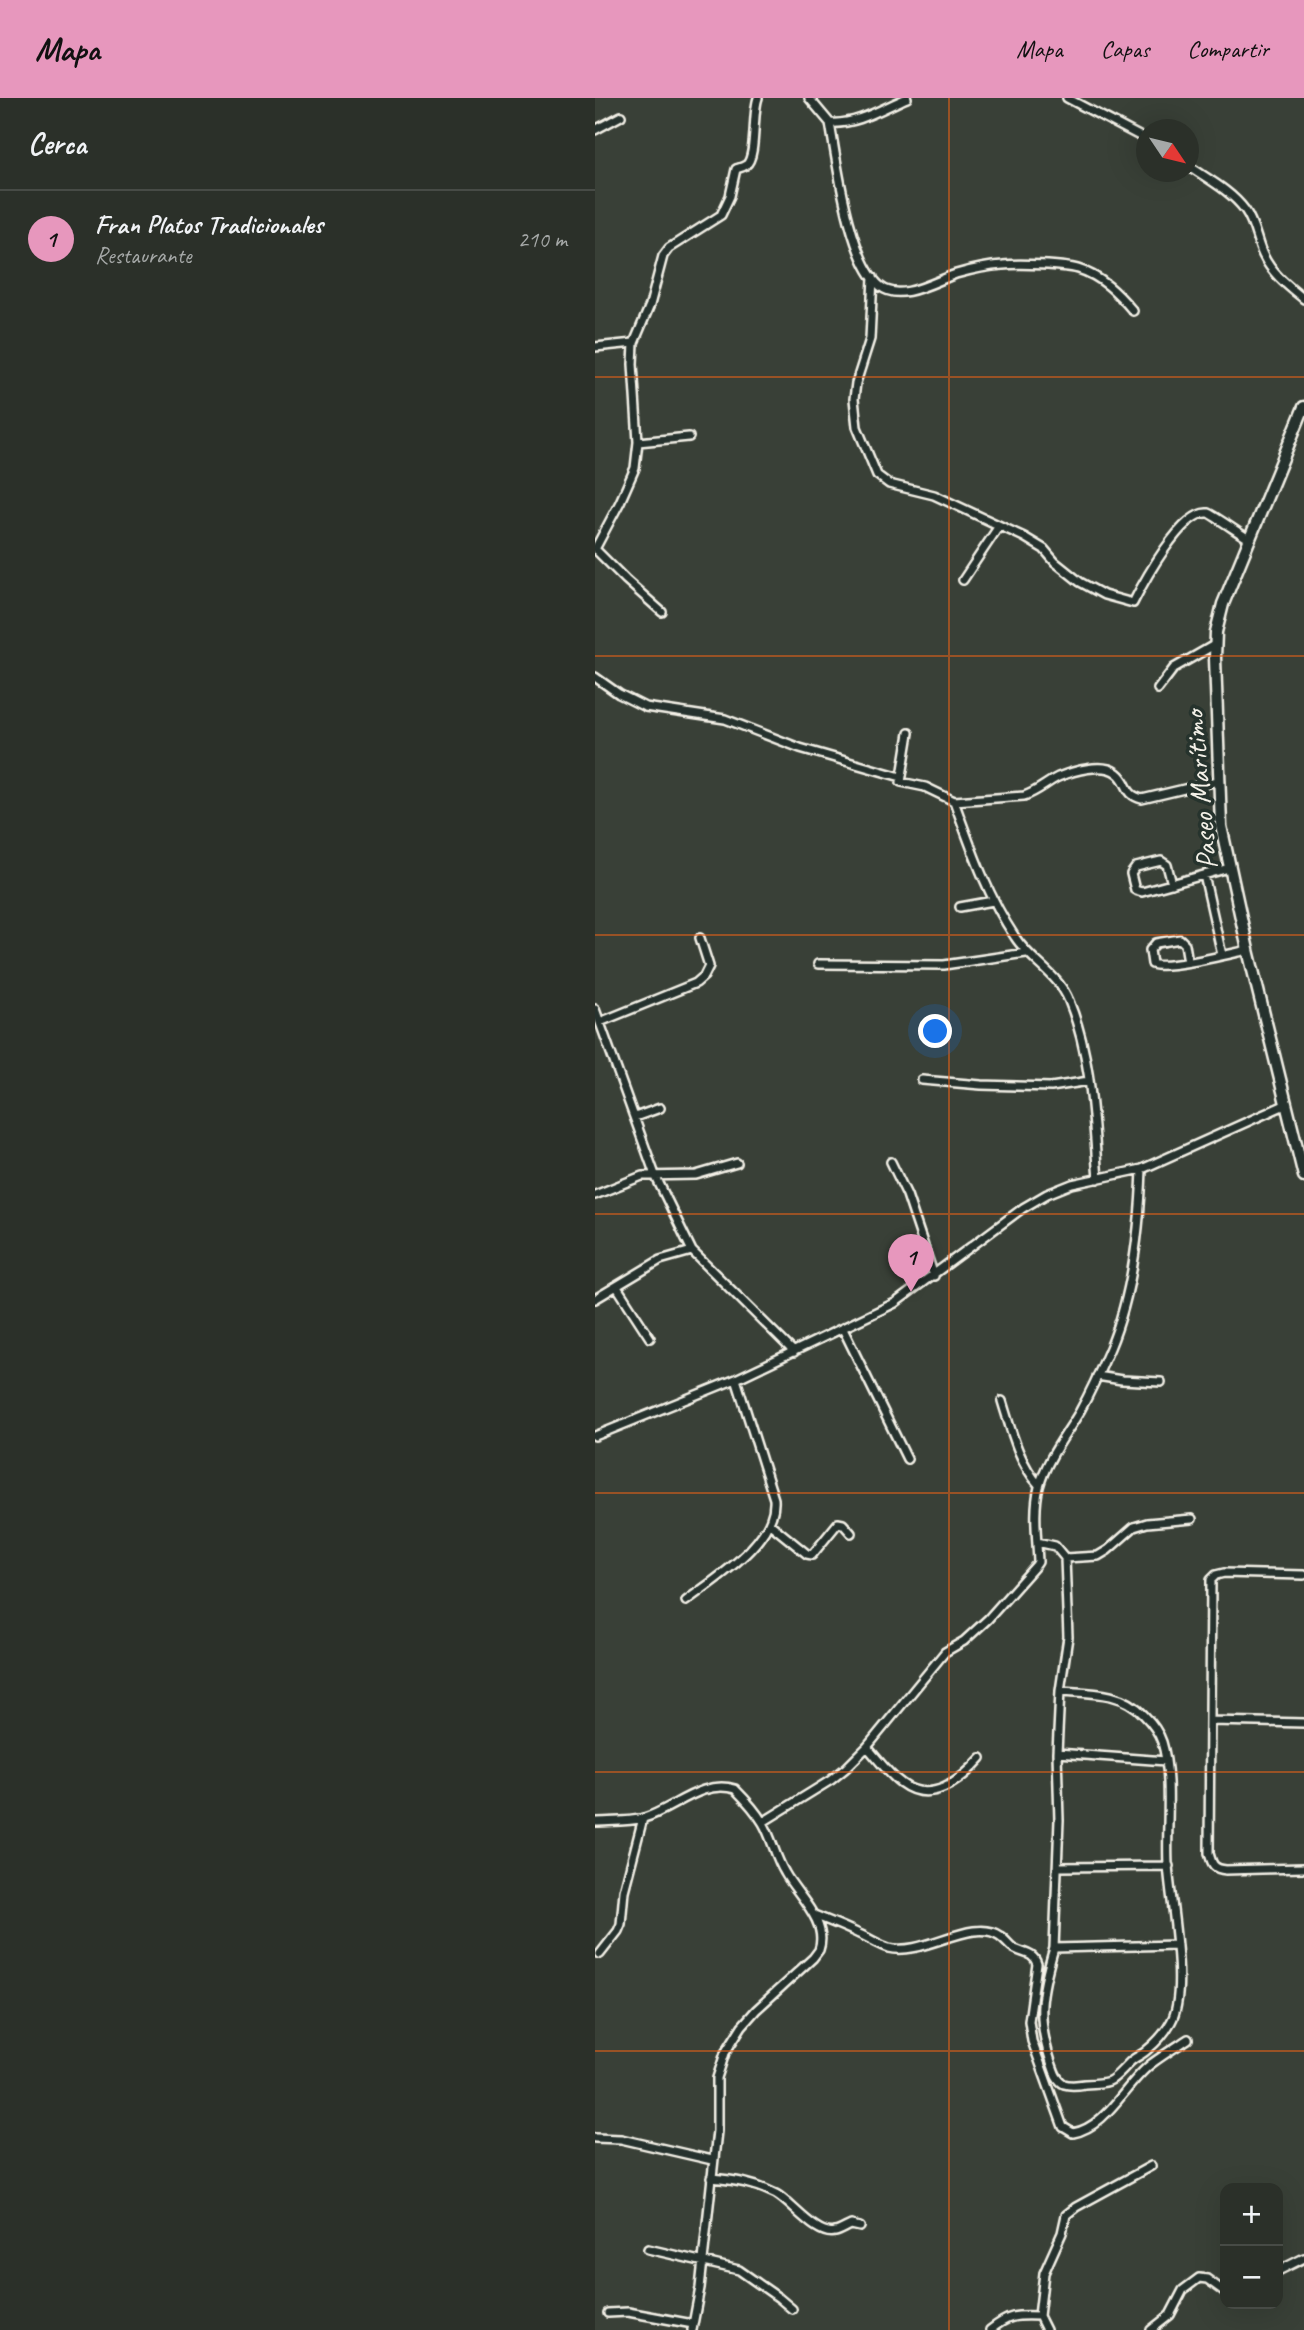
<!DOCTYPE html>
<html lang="es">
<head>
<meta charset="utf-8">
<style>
  :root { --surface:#2b3029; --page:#373c35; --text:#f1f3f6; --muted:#a6a9a8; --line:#474b46; --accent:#e797bd }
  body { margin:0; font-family:Caveat,sans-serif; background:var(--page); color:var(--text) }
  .controls { position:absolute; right:21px; bottom:21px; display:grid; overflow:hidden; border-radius:14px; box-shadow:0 7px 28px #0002 }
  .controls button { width:63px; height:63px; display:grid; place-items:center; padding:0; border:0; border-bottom:2px solid var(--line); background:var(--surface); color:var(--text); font:35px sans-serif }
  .compass { position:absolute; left:541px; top:21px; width:63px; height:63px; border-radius:50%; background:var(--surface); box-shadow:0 7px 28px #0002; rotate:125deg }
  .you { position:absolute; left:341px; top:934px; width:24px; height:24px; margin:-18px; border:5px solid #fff; border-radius:50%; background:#1a73e8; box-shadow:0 0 0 10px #1a73e833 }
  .badge { display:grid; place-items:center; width:46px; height:46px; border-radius:50%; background:var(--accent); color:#111; font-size:23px; font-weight:700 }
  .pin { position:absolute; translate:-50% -58px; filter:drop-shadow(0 2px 4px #0008) }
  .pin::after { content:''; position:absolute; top:37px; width:24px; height:21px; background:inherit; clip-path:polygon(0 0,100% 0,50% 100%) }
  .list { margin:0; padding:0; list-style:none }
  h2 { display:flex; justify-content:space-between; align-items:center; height:91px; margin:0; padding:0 28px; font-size:30px }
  h2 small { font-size:23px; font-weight:400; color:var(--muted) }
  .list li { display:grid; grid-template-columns:46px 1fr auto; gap:21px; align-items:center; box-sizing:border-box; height:98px; padding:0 28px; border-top:2px solid var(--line) }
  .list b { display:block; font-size:26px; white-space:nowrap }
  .list p { margin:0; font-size:23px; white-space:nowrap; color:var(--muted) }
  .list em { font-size:23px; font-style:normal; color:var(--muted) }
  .map { position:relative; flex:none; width:709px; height:2232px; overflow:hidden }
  header { display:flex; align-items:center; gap:42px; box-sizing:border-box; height:98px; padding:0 35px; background:var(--accent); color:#111 }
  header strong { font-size:33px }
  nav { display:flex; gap:38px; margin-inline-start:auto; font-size:24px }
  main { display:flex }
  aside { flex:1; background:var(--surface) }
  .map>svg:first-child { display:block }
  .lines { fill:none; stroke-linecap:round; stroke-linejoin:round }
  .minor-casing { stroke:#f4f1e8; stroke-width:12 }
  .secondary-casing { stroke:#f4f1e8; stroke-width:15 }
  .minor { stroke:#26332d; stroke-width:7 }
  .secondary { stroke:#26332d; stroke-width:10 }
  .grid { fill:none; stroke:#e96117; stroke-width:2; stroke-opacity:0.55 }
  .labels { text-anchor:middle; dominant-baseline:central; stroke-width:7; stroke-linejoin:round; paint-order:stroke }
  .street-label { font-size:30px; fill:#f4f1e8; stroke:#26332d }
</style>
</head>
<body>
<header>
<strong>Mapa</strong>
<nav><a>Mapa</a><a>Capas</a><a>Compartir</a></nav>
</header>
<main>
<aside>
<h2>Cerca<small></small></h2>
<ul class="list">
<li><span class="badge">1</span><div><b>Fran Platos Tradicionales</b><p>Restaurante</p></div><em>210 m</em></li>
</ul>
</aside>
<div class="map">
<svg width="709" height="2232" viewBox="0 0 709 2232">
  <rect width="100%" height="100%" fill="#394037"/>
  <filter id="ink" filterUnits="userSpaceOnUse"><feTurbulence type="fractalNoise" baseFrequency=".0143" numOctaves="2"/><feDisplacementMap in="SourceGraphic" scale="14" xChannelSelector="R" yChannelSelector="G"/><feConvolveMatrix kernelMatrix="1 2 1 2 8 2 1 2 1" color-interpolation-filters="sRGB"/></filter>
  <g filter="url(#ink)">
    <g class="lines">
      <defs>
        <path id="minor" d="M214,0L235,25C262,27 288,10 312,0
          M472,0L552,42
          M235,25C242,65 254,161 285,188C305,205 340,183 361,176C375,172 393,168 408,167C424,165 469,167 483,171C506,178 523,195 538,213
          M0,32L26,18
          M594,68C613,81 636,93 650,112C660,126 661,142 668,157C677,176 693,188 709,201
          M278,179L275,241L261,285L259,301L262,329L282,377L294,386L339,397L429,439L449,451L460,464L485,484L509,497L538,505C548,485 587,412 613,415C617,416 647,437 654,441
          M0,249L39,245
          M43,344L94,339
          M368,482L404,428
          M67,514L31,482L0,451L25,404L40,370L43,344L38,266L39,245L55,207L68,158L74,150L126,117L135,98L141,71C144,70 148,69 151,67C162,59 157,15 163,0
          M0,579L24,596L50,609L130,621L205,650L306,679
          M563,591L579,570L621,546
          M314,635L306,684L330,689L359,703C376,750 392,797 420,839C435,863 463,875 474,903C497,959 498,1022 503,1081
          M359,703L429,698C442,694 451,685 463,679C478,673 508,664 522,675C535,685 528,696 547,701L623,683
          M609,777L627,857
          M577,786L572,767L566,763L541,769L536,776L540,792L547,794L634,770
          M365,809L398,803
          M593,864L590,846L585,841L561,845L555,852L557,866C571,872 634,856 653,852
          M223,866L349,867L431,855
          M0,911L60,1077L97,1153L199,1254
          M5,924L101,885L109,878L114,868L105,840
          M327,982L386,987L456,989L494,983
          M40,1019L65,1010
          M296,1064L312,1097L339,1178
          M0,1097L47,1078L101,1077L142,1065
          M22,1189L55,1240
          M0,1201L65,1162L97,1153
          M248,1231L312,1361
          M502,1278L527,1282L566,1284
          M407,1303C416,1332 424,1365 444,1387
          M0,1338L141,1281L300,1205L428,1110L452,1096L477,1086L547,1071L692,1006
          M175,1426L212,1456L217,1457L243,1425L248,1426L256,1435
          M442,1444L460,1448L470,1460L473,1539L465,1593L462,1655L464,1722L459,1850C446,1894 441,1919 456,1964C459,1972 461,1982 469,1986C475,1988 484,1987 490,1986C519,1985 515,1984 535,1964C540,1959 547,1957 552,1952C562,1944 570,1935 576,1924C594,1893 575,1803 573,1766C571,1728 578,1680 567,1644C564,1635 556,1624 549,1617C528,1593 494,1595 465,1593
          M470,1460L503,1458L513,1452L539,1429L552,1425L597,1421
          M709,1477L629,1475L621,1477L616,1482L614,1755C617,1767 619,1771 631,1772L709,1770
          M91,1503C121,1480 182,1443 179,1401L141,1281
          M615,1623L709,1625
          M272,1649C283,1661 293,1676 306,1685C335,1707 366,1683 386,1660
          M462,1655L571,1663
          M0,1724C15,1723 34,1724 49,1720C79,1711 107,1681 140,1691C150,1701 161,1713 168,1725C177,1740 180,1759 190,1775C202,1797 234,1824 224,1852L218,1860L161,1912L147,1928L130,1955L122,1980V2033L105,2190L97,2232
          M168,1724L236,1682L251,1670L272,1649L350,1554L369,1543L393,1521L441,1467L443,1464C442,1439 438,1413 444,1389C451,1362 471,1337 485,1313C496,1293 506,1271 515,1250C538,1195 545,1131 547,1071
          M463,1769L574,1768
          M219,1817C234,1823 250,1829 264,1836C274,1840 284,1847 294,1850C328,1859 378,1818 405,1838C410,1841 413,1846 417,1849C426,1856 438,1853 442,1866L434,1923L437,1943L468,2029L478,2035C512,2029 530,1986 556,1966C568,1957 581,1949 593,1941
          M459,1850L582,1847
          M5,1856L23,1833L26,1826L29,1793L48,1720
          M0,2040L26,2041L117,2062
          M116,2080C139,2082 160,2085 181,2096C197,2105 222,2139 240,2134C245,2133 251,2129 256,2127L265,2129
          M53,2151L144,2172L184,2200L197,2211
          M683,2173L709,2160
          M13,2215L33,2214L98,2226
          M395,2232C414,2217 420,2217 444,2218
          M451,2232L444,2218L449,2175L467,2135L471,2117L481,2109L556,2068
          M556,2232L575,2217L588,2192L604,2180L612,2181L630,2194"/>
        <path id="secondary" d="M709,309L628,506L621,534L620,560L626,728L653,852L709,1078"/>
      </defs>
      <!-- minor casing -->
      <use href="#minor" class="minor-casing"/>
      <!-- secondary casing -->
      <use href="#secondary" class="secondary-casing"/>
      <!-- minor -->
      <use href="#minor" class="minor"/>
      <!-- secondary -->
      <use href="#secondary" class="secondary"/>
    </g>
  </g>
  <!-- grid -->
  <path class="grid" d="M354,0V2232M0,279H709M0,558H709M0,837H709M0,1116H709M0,1395H709M0,1674H709M0,1953H709"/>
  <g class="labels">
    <!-- street labels -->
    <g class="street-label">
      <text transform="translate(605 692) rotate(-95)">Paseo Marítimo</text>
    </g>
  </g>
</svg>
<div class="controls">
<button>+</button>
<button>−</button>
</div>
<svg class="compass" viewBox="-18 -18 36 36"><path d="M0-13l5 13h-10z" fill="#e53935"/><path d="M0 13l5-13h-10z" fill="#a6a9a8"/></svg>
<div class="you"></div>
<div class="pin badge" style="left:316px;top:1194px">1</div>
</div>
</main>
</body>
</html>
